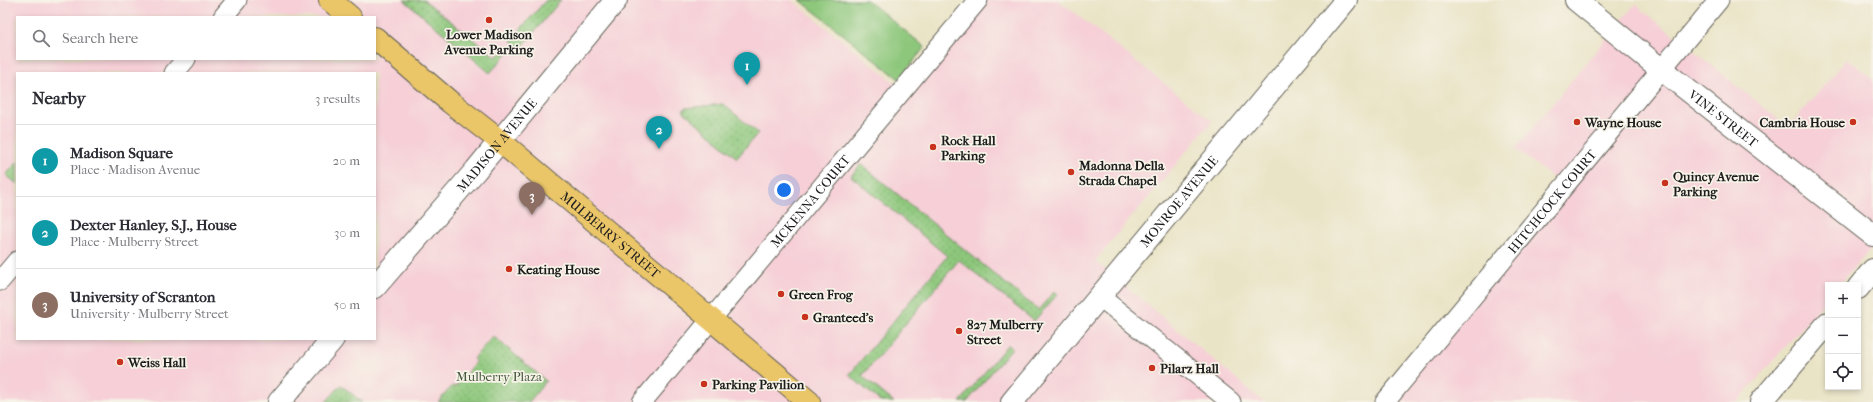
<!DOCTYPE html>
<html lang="en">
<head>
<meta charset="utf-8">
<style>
  :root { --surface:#fff; --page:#f7f7f7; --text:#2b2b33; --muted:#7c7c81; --line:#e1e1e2; --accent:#2563eb }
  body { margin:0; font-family:"IM FELL French Canon",serif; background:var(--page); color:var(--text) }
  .controls { position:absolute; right:12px; bottom:12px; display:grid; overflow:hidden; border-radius:0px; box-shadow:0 2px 6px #0003 }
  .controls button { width:36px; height:36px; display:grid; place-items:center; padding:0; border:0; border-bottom:1px solid var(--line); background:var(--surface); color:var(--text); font:20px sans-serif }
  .you { position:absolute; left:784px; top:190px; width:14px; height:14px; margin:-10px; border:3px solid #fff; border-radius:50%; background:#1a73e8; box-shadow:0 0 0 6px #1a73e833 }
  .badge { display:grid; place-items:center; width:26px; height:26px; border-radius:50%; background:var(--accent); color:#fff; font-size:13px; font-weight:700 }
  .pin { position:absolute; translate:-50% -33px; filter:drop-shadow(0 1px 2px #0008) }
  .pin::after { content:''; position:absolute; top:21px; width:14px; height:12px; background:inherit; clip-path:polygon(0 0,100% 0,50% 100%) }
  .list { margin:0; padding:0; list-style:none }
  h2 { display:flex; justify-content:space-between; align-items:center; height:52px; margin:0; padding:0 16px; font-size:17px }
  h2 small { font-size:13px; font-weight:400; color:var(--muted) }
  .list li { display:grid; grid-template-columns:26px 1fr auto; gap:12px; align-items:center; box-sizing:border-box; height:72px; padding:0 16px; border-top:1px solid var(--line) }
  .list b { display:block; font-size:15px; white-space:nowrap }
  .list p { margin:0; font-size:13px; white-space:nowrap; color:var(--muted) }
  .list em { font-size:13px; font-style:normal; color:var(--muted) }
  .icon { flex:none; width:22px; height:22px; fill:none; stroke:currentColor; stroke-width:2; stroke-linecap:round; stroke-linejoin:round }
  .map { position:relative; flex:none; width:1873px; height:402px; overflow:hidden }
  .search { position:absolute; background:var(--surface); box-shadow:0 2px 6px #0003; left:16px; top:16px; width:360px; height:44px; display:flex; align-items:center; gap:10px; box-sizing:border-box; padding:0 14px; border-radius:0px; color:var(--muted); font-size:15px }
  .panel { position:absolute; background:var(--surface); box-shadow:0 2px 6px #0003; left:16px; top:72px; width:360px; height:268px; border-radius:0px }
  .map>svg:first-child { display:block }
  .built { fill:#f6cfd7; fill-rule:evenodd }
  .grass { fill:#8dc77b; stroke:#54724c }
  .garden { fill:url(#garden-dots); stroke:#54724c }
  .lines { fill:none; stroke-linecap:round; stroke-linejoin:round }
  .lane-casing { stroke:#646258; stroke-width:21 }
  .street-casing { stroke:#646258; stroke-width:24 }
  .primary-casing { stroke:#646258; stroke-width:24 }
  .lane { stroke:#fff; stroke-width:19 }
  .street { stroke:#fff; stroke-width:22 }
  .primary { stroke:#ebc669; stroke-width:22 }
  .poi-dot { fill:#c8321e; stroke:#f7f3e8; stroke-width:1.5 }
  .labels { text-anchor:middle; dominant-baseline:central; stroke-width:3.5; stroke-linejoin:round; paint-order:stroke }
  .poi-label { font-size:13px; font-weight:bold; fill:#1c1c1c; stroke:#f7f3e8; text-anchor:start }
  .street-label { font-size:13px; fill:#1c1c1c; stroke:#f7f3e8 }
  .park-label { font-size:13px; fill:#44583d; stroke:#f7f3e8 }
</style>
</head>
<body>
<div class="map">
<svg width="1873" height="402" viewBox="0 0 1873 402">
  <defs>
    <pattern id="garden-dots" width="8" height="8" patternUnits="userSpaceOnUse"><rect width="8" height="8" fill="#8dc77b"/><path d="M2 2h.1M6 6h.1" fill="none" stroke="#79aa6a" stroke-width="1.8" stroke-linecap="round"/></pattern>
  </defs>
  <rect width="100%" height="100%" fill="#f7f3e8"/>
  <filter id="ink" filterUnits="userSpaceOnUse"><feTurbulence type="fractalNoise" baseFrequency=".025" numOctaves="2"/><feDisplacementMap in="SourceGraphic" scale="8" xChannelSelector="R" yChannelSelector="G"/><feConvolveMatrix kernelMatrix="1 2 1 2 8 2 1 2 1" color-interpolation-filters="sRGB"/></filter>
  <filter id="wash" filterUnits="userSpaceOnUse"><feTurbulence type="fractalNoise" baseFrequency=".012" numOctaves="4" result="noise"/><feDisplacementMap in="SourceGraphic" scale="16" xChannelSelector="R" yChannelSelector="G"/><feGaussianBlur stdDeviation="0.9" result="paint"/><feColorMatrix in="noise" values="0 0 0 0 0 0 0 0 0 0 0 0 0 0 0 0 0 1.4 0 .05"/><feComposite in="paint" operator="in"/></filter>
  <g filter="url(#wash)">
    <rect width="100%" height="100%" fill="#eae4c7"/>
    <!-- built -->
    <path class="built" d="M0,0H792L899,86L971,0H1058L1212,121L1095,261L1264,402H0ZM17,17H375V59H17ZM17,73H375V339H17Z
      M1635,4L1788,127L1847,59L1873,79V246L1839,285H1828V298L1737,402H1392L1569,190L1515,149Z"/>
    <!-- grass -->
    <path class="grass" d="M800,0H867L925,47L899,79Z
      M17,162V184L6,175Z"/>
    <!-- garden -->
    <path class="garden" d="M404,0H424L496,57L505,47L509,51L490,73Z
      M546,0H561L521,48L511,40Z
      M723,104L758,133L737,158L683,111L685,108Z
      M861,164L1038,310L1054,292L1058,294L1034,321L959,260L862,376L894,402H881L849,375L947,256L851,176Z
      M493,336L546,381L529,402H438L452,386L455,387L476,362L473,359Z
      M1008,344L1012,348L967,402H960Z
      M341,385L362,402H326Z"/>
  </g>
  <g filter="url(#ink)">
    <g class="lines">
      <defs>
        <g id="lane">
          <path d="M223,17L237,0"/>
          <path d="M174,73L186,59"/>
          <path d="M0,281L17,261"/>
          <path d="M1099,296L1231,402"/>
          <path id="s1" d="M642,402L978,0"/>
          <path id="s2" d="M1385,402L1719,0"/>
        </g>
        <g id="street">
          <path id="s3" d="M1576,0L1662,70L1873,235"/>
          <path id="s4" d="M375,287L476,170L616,0"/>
          <path d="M1858,288L1873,270"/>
          <path d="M279,402L333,339"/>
          <path id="s5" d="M1012,402L1346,0"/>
          <path d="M1761,402L1828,323"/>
        </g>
        <g id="primary">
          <path d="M330,0L350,17"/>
          <path id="s6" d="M375,38L450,102L500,141L809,402"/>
        </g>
      </defs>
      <!-- lane casing -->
      <use href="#lane" class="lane-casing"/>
      <!-- street casing -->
      <use href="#street" class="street-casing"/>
      <!-- primary casing -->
      <use href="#primary" class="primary-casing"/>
      <!-- lane -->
      <use href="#lane" class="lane"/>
      <!-- street -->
      <use href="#street" class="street"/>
      <!-- primary -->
      <use href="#primary" class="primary"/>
    </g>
  </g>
  <!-- markers -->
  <g class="poi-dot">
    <circle cx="489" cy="20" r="4"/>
    <circle cx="1577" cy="122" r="4"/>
    <circle cx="1853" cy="122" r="4"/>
    <circle cx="933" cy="147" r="4"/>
    <circle cx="1071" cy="172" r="4"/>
    <circle cx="1665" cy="183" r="4"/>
    <circle cx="509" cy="269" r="4"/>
    <circle cx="781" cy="294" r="4"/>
    <circle cx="805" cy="317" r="4"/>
    <circle cx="959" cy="331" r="4"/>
    <circle cx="120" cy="362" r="4"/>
    <circle cx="1152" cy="368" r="4"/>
    <circle cx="704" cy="384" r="4"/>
  </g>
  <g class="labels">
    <!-- poi labels -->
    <g class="poi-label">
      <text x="489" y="34" text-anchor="middle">Lower Madison<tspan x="489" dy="15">Avenue Parking</tspan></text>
      <text x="1585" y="122">Wayne House</text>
      <text x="1845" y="122" text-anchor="end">Cambria House</text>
      <text x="941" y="140">Rock Hall<tspan x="941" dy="15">Parking</tspan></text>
      <text x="1079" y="165">Madonna Della<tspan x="1079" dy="15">Strada Chapel</tspan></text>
      <text x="1673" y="176">Quincy Avenue<tspan x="1673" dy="15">Parking</tspan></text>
      <text x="517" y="269">Keating House</text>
      <text x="789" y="294">Green Frog</text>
      <text x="813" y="317">Granteed's</text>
      <text x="967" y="324">827 Mulberry<tspan x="967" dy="15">Street</tspan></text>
      <text x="128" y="362">Weiss Hall</text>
      <text x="1160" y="368">Pilarz Hall</text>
      <text x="712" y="384">Parking Pavilion</text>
    </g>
    <!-- street labels -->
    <g class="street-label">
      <text stroke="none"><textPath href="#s3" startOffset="189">VINE STREET</textPath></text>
      <text stroke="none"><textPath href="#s4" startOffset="187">MADISON AVENUE</textPath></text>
      <text stroke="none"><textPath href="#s1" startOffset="262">MCKENNA COURT</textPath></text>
      <text stroke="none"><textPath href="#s5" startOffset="261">MONROE AVENUE</textPath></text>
      <text stroke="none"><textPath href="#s2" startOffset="261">HITCHCOCK COURT</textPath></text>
      <text stroke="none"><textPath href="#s6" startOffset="307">MULBERRY STREET</textPath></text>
    </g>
    <!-- park labels -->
    <g class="park-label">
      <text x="499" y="376">Mulberry Plaza</text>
    </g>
  </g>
</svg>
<div class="controls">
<button>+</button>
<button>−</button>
<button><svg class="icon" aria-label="locate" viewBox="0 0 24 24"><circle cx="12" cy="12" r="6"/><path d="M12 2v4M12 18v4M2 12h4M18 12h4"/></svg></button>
</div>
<div class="you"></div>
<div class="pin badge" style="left:747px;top:85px;background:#0f9aa8">1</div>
<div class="pin badge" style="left:659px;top:149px;background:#0f9aa8">2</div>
<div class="pin badge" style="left:532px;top:215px;background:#8d6e63">3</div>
<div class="search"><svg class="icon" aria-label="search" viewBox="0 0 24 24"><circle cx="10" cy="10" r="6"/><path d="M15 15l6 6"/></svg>Search here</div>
<section class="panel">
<h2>Nearby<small>3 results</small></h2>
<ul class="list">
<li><span class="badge" style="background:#0f9aa8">1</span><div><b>Madison Square</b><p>Place · Madison Avenue</p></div><em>20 m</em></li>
<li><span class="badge" style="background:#0f9aa8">2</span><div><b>Dexter Hanley, S.J., House</b><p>Place · Mulberry Street</p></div><em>30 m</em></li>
<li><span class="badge" style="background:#8d6e63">3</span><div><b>University of Scranton</b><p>University · Mulberry Street</p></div><em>50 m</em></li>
</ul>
</section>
</div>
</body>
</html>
